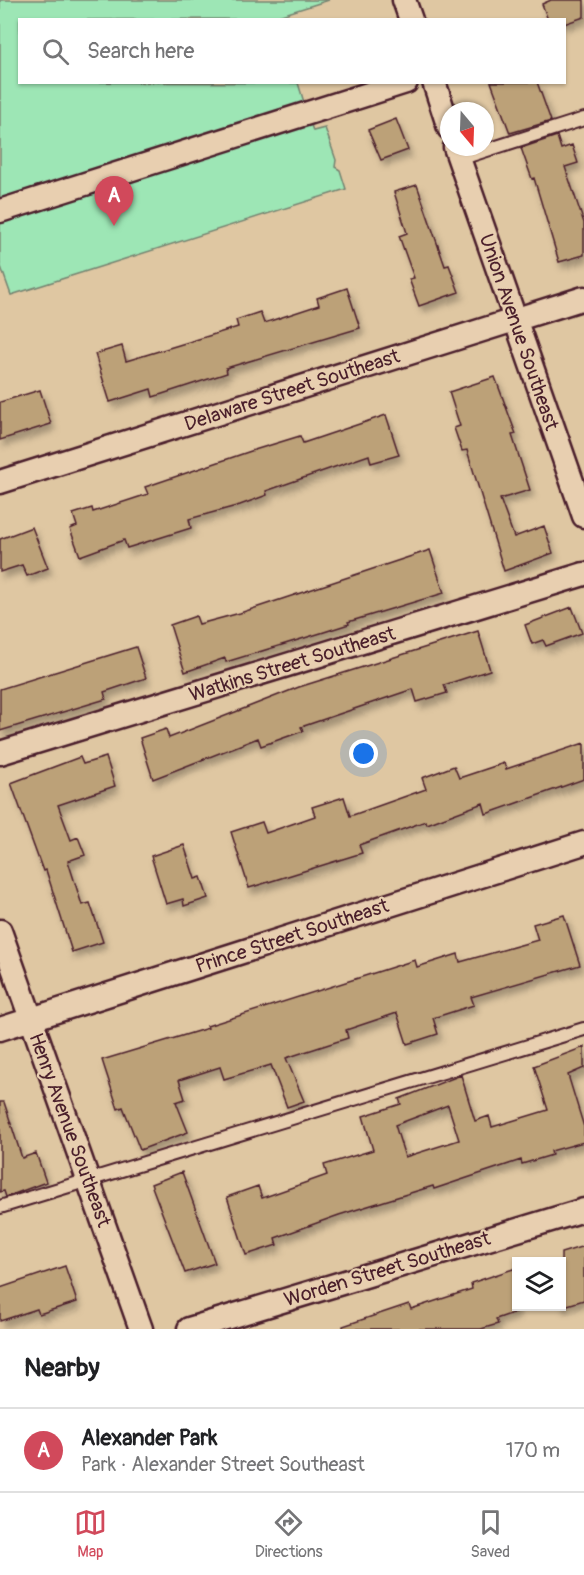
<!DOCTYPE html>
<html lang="en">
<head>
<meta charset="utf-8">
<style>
  :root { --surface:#fff; --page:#f6f6f6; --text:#202124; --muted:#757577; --line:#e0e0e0; --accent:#d1495b }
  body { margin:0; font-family:Pangolin,sans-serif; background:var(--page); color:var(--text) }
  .controls { position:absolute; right:18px; bottom:18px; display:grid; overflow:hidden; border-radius:0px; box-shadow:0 2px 4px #0004 }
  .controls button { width:54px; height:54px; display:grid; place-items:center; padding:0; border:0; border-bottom:2px solid var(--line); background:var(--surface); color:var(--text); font:30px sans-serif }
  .compass { position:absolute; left:440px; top:102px; width:54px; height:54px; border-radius:50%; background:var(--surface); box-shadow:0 2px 4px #0004; rotate:161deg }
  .you { position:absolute; left:364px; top:754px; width:21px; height:21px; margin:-15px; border:4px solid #fff; border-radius:50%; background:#1a73e8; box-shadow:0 0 0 9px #1a73e833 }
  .badge { display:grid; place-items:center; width:39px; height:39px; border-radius:50%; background:var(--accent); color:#fff; font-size:20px; font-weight:700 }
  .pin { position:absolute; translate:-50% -50px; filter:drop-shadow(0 2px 3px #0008) }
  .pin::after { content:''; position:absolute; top:32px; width:21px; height:18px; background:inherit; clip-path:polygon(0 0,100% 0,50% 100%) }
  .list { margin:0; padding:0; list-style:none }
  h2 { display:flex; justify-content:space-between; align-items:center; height:78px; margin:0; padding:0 24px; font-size:26px }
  h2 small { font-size:20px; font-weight:400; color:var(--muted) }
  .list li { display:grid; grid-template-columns:39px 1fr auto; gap:18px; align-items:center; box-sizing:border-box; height:84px; padding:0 24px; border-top:2px solid var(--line) }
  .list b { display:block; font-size:22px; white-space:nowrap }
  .list p { margin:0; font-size:20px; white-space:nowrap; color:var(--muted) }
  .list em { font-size:20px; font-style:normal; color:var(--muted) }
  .icon { flex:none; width:33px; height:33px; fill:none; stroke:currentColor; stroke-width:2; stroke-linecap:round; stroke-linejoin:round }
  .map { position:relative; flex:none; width:584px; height:1329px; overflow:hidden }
  .search { position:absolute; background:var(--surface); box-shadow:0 2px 4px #0004; left:18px; right:18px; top:18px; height:66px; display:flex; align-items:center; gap:15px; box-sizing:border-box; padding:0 21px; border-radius:0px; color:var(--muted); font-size:22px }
  .sheet { height:162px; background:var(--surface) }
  nav { display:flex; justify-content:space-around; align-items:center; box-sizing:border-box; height:84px; border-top:2px solid var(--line); background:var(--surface); font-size:16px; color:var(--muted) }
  nav a { display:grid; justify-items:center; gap:3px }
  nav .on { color:var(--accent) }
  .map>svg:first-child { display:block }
  .green { fill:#9de6b5; stroke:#748270; stroke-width:1.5 }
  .building { fill:#bca178; stroke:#4a1f2b; stroke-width:1.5; fill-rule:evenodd; filter:url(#shadow) }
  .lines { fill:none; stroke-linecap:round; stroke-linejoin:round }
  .service-casing { stroke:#4a1f2b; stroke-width:16 }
  .minor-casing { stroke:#4a1f2b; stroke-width:27 }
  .service { stroke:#e8cfb0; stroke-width:12 }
  .minor { stroke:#e8cfb0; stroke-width:22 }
  .labels { text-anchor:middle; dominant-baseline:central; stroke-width:4.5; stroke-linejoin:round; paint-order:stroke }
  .street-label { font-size:20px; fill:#4a1f2b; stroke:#e8cfb0 }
</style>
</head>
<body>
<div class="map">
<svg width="584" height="1329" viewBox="0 0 584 1329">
  <defs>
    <filter id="shadow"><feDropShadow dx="3.5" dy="6" stdDeviation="3" flood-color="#0004"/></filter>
  </defs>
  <rect width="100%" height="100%" fill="#dfc7a2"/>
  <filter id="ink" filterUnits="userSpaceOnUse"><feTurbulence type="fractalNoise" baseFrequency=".0167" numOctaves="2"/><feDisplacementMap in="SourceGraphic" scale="12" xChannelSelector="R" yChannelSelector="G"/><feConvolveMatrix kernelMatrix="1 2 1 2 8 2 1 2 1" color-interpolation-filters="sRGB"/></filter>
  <g filter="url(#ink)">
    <!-- green -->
    <path class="green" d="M0,0H329L278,16V19L20,20V82L298,83L313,131L325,128L336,160L335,167L340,170L346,189L11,295L0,264Z"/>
    <!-- building -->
    <path class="building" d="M551,0H584V17L564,24V20H548L542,4Z
      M491,82H537L551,121L510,133Z
      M396,119L408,150L381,160L368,130Z
      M557,136L561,149L572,145L578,163L565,167L584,223V255L559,262L534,178L532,179L521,148Z
      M417,185L445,266L449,265L459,292L419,306L409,279L414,278L399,236L407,233L394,192Z
      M347,288L360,328L226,368L227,373L153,397L151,389L110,402L95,354L122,346L126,361L238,327L236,320L260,312L264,323L319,305L317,298Z
      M495,377L516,434L512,435L530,490L500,499L514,537L544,526L553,553L504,571L467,450L462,451L454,428L460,426L449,392Z
      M40,390L51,424L0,440V402Z
      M386,415L399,455L371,463L369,455L266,491L267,495L240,505L189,519L191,528L127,548L124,540L80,556L70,529L77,526L73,514L92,508L93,512L148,494L145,487L251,451L300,436L303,443Z
      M32,527L48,568L27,576L22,565L0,572V539Z
      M430,550L444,593L348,622L349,624L321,633L226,662L225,658L185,672L170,625L196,616L199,624L240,613Z
      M572,607L582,633L546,646L543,640L532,644L525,625Z
      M478,631L490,670L444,685L447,693L417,702L413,689L301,727L303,731L261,746L258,738L153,779L140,738L166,729L169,738L299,687Z
      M136,647L146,678L104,692L106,699L0,731V689Z
      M584,743V779L486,814L483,803L427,824L426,821L359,845L362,853L249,888L231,832L262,822L266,833L315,816L312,807L344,797L350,816L426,789L422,778L454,766L459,778L504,763L506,769Z
      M80,757L83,764L106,757L115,786L58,805L71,840L78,837L85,855L68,861L82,905L90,903L103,942L72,952L46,870L43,871L11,783Z
      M184,845L195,879L201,877L208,898L184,906L183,899L166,904L151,856Z
      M564,915L580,965L471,997L474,1005L433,1018L438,1034L407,1044L397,1013L346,1030L348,1038L286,1058L304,1101L287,1107L271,1065L224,1079L220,1067L179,1080L185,1099L176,1102L188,1132L140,1150L123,1107L118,1109L102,1060L208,1028L207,1026L415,960L417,967L458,954L460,962L538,940L533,924Z
      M584,1047V1068L568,1075L584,1127V1142L551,1151L552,1155L522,1164L521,1160L434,1189L433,1186L339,1215L275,1238L277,1245L246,1255L227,1197L258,1186L262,1198L327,1175L324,1165L373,1150L363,1116L401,1104L399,1099L461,1075L475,1121L489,1116L492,1127L548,1110L534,1066ZM448,1105L459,1140L405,1157L395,1125Z
      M0,1102H4L22,1158L36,1153L46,1182L6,1197L4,1191L0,1192Z
      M182,1172L215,1263L185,1273L151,1184Z
      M584,1246V1300L561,1307V1253Z
      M65,1266L77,1302L39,1314L37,1309L0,1321V1288Z
      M516,1268V1312L496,1319L498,1324L481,1329H343V1326L409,1304L411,1309L472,1289L471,1283Z"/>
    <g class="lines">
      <defs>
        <path id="service" d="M459,159L584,119
          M0,1207L584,1029"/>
        <path id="minor" d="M404,0L411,20
          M434,82L449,128
          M455,147L584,516
          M0,211L406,82
          M0,482L584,298
          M0,753L584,574
          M0,931L141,1329
          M0,1029L584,843
          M189,1329L584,1210"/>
      </defs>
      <!-- service casing -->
      <use href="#service" class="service-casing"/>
      <!-- minor casing -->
      <use href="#minor" class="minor-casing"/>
      <!-- service -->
      <use href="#service" class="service"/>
      <!-- minor -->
      <use href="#minor" class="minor"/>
    </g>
  </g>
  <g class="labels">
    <!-- street labels -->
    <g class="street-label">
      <text transform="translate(519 332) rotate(71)">Union Avenue Southeast</text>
      <text transform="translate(292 390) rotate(-18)">Delaware Street Southeast</text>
      <text transform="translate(292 664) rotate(-17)">Watkins Street Southeast</text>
      <text transform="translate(292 936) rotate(-18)">Prince Street Southeast</text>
      <text transform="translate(70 1130) rotate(70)">Henry Avenue Southeast</text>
      <text transform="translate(387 1269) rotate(-17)">Worden Street Southeast</text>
    </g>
  </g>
</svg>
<div class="controls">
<button><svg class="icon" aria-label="layers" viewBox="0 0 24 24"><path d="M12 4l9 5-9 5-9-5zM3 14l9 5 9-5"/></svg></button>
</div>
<svg class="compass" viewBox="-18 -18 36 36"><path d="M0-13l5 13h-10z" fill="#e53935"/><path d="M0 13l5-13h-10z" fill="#757577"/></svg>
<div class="you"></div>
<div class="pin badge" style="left:114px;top:226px">A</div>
<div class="search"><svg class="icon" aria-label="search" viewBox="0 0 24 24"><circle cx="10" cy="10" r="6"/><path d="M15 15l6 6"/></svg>Search here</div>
</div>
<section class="sheet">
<h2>Nearby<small></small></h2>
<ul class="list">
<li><span class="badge">A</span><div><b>Alexander Park</b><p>Park · Alexander Street Southeast</p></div><em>170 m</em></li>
</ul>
</section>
<nav>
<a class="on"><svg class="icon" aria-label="map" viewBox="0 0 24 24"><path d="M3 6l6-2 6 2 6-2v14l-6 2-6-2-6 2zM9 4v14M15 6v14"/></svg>Map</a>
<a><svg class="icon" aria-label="directions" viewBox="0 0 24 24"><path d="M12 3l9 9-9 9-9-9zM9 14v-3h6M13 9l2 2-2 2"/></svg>Directions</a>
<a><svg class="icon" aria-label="saved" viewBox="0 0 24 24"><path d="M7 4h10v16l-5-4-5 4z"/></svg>Saved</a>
</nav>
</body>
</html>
